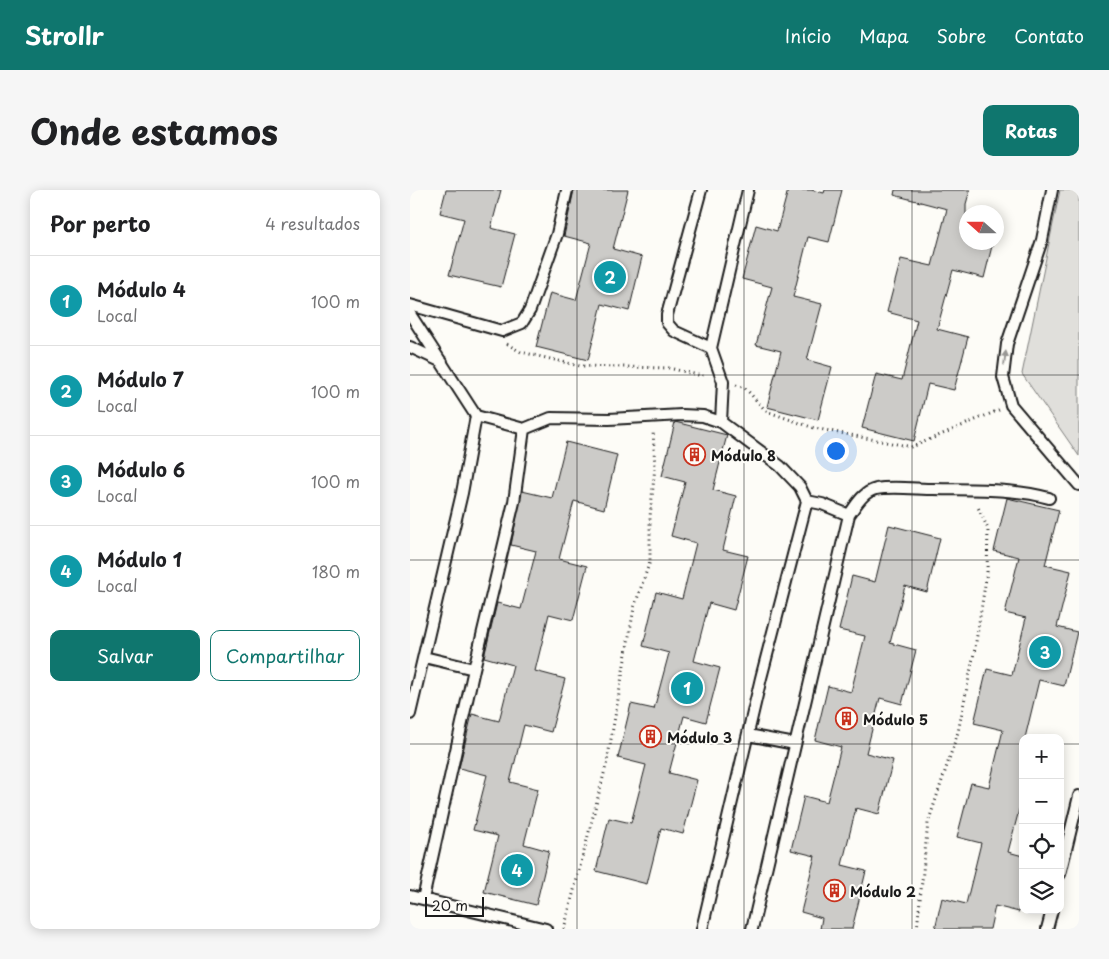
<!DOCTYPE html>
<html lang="pt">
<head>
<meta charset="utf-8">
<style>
  :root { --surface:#fff; --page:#f6f6f6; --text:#202124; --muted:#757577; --line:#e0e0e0; --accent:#0f766e }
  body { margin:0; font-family:"Playpen Sans",sans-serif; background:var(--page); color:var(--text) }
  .controls { position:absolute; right:15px; bottom:15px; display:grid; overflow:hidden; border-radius:10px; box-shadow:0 2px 12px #0003 }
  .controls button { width:45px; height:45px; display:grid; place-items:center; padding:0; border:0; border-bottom:1px solid var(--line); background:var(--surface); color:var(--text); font:25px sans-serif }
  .compass { position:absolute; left:549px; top:15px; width:45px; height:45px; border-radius:50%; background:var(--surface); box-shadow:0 2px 12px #0003; rotate:291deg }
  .scale { position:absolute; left:15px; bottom:12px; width:59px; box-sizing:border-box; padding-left:5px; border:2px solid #1c1c1c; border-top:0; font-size:14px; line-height:18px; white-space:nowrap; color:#1c1c1c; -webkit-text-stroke:4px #fdfcf7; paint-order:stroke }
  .you { position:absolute; left:425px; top:260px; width:18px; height:18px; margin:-12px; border:4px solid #fff; border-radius:50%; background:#1a73e8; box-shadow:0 0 0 8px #1a73e833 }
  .badge { display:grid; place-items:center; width:32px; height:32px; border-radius:50%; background:var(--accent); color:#fff; font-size:16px; font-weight:700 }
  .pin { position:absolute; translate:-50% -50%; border:2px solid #fff; box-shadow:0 1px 5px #0006 }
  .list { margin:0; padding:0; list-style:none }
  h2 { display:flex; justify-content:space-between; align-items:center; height:65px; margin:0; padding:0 20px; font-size:21px }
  h2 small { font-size:16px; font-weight:400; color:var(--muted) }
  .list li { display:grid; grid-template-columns:32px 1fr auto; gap:15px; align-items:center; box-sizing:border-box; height:90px; padding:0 20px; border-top:1px solid var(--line) }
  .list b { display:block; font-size:19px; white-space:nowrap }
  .list p { margin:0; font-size:16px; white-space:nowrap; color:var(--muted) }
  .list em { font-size:16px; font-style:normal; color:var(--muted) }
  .actions { display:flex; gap:10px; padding:15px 20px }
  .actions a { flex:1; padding:11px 0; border:1px solid var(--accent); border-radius:10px; text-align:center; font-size:18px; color:var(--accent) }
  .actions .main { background:var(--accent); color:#fff }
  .icon { flex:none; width:28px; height:28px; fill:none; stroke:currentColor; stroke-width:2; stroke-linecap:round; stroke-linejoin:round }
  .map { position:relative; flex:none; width:669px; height:739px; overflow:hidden; border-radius:10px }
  header { display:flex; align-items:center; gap:30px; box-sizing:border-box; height:70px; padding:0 25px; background:var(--accent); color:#fff }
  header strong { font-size:24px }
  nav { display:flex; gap:28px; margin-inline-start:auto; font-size:18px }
  .intro { display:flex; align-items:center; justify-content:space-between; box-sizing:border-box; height:120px; padding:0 30px }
  h1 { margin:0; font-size:35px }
  .button { padding:12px 22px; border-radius:10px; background:var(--accent); color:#fff; font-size:18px; font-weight:700 }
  main { display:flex; gap:30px; padding:0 30px }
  aside { flex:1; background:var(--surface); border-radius:10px; box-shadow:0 2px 12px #0003 }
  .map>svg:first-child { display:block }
  .green { fill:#e0dfdb; stroke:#7e7e7c }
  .building { fill:#cccbc8; stroke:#1c1c1c }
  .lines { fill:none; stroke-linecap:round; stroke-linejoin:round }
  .service-casing { stroke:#1c1c1c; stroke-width:14 }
  .path { stroke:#1c1c1c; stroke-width:3; stroke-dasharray:1 4; stroke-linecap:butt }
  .service { stroke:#fdfcf7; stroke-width:10 }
  .oneway { fill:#989794 }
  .grid { fill:none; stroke:#1c1c1c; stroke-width:1; stroke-opacity:0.55 }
  .labels { text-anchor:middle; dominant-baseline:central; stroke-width:4; stroke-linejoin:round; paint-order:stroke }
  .poi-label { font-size:14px; font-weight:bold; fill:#1c1c1c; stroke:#fdfcf7; text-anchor:start }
</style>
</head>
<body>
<header>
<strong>Strollr</strong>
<nav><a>Início</a><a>Mapa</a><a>Sobre</a><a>Contato</a></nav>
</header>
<div class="intro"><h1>Onde estamos</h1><a class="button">Rotas</a></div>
<main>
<aside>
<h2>Por perto<small>4 resultados</small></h2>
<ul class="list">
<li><span class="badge" style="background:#0f9aa8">1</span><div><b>Módulo 4</b><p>Local</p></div><em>100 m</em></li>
<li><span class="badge" style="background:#0f9aa8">2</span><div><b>Módulo 7</b><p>Local</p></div><em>100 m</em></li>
<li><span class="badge" style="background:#0f9aa8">3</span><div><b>Módulo 6</b><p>Local</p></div><em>100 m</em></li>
<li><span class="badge" style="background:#0f9aa8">4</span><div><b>Módulo 1</b><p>Local</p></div><em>180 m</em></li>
</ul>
<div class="actions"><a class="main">Salvar</a><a>Compartilhar</a></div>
</aside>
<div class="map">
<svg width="669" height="739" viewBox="0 0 669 739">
  <rect width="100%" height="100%" fill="#fdfcf7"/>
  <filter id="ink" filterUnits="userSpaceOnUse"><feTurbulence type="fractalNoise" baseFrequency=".02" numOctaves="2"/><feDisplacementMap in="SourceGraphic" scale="10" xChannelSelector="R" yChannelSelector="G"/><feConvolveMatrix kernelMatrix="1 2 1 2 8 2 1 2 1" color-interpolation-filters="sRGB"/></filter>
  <g filter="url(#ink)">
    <!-- green -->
    <path class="green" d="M650,0H669V266L612,184Z"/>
    <!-- building -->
    <path class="building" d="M36,0H91L81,38L105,44L91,97L39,85L54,29L30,23Z
      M164,0H218L203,59L232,67L219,121L192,114L178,170L126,157L140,103L166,110L181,53L154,46Z
      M378,0H401L414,3L415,0H432L419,52L398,47L383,107L412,114L397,170L422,177L408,230L357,217L371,161L346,155L362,97L332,89L346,35L367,41Z
      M485,0H560L556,14V52H583L574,88L543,80L527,139L558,147L544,200L518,194L504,251L452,238L466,184L492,190L507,130L477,122L491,69L522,76L537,19L484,5Z
      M265,232L317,245L303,300L326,306L313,360L338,366L324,420L299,413L284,471L310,478L296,532L274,526L259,583L287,590L273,644L251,638L237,694L186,681L199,628L221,633L236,575L208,568L221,514L244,519L259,463L233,456L246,402L272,409L286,353L261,346L275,292L252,286Z
      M156,252L207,265L194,319L164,311L149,369L177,376L163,430L139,424L125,481L155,489L141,542L114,535L100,592L128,599L114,654L139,661L126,715L74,702L88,646L63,640L77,585L49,578L62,524L89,531L103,475L74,467L87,413L111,419L126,361L101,355L112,301L142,308Z
      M597,308L649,320L635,375L661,381L647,437L667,442L654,496L629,490L615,548H613V605L598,662L613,666V705L609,722L585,716L580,739H525L532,708L556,714L571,653L547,647L561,593L579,597L593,540L564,533L577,479L602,485L616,428L595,423L609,367L584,361Z
      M479,335L530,348L517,402L495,396L480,453L506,460L492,514L470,508L456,563L483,570L469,624L446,618L432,675L456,681L442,739H410L412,728L391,722L405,666L381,660L394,606L417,612L431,557L405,550L418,496L441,502L455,446L429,440L442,386L465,392Z"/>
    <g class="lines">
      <defs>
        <path id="service" d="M291,0L257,125V133L264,141L301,158L338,0
          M642,0L632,50L597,154L593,187L601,215L669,295
          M0,115L92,141L112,133L120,120L147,44L157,0
          M0,124L66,226L114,239L141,228L199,229L272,225L293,226L311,232L370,276L390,297L397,311
          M0,157L32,172
          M301,158L313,192L311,232
          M439,325C446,315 453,302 466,299C481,296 508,299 524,299C562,300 602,298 639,308
          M14,467L64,479
          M0,524L52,303L66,226
          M338,545L385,554
          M650,684L669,606
          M0,706L136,739
          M13,709L64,479L104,312L114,239
          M292,739L351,488L397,311L412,314L439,325L342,739
          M637,739L642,720"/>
      </defs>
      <!-- service casing -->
      <use href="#service" class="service-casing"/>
      <!-- path -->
      <path class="path" d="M97,154L111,162L170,176L259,178L296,187
        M326,195L335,198L356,221L404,238L502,257L589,220
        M154,739L197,572L224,418L240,371V327L245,277L243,241
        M507,739L518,633L548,542L565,458L577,382L578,339L567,315"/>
      <!-- service -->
      <use href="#service" class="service"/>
    </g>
    <!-- one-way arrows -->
    <defs><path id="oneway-solid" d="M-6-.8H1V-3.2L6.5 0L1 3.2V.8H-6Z" transform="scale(1.25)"/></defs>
    <use class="oneway" href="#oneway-solid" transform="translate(595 168) rotate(-83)"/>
  </g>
  <!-- grid -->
  <path class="grid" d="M167,0V739M334,0V739M502,0V739M0,185H669M0,370H669M0,554H613M650,554H669"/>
  <!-- icons -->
  <defs>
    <symbol id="building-ring" viewBox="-11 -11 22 22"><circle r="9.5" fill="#fdfcf7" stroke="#c8321e" stroke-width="1.5"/><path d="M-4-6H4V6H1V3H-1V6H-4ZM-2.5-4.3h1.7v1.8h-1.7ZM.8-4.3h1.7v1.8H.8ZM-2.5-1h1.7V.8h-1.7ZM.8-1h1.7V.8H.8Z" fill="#c8321e"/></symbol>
  </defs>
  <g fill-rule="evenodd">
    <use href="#building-ring" x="272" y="252" width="25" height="25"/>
    <use href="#building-ring" x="424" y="516" width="25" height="25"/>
    <use href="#building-ring" x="228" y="534" width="25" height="25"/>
    <use href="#building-ring" x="412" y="688" width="25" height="25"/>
  </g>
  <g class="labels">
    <!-- poi labels -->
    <g class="poi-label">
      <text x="301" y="265">Módulo 8</text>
      <text x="453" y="529">Módulo 5</text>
      <text x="257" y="547">Módulo 3</text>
      <text x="440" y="701">Módulo 2</text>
    </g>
  </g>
</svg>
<div class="controls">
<button>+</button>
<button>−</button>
<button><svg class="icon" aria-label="locate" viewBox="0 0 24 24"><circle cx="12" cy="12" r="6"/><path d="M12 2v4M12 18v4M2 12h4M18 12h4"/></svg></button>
<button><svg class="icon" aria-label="layers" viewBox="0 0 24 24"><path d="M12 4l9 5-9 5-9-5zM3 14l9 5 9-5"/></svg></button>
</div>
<svg class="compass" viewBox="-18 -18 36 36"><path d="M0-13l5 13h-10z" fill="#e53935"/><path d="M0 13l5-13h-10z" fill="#757577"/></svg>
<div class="scale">20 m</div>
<div class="you"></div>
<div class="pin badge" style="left:277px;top:498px;background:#0f9aa8">1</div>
<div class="pin badge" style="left:200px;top:87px;background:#0f9aa8">2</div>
<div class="pin badge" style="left:635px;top:462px;background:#0f9aa8">3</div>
<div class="pin badge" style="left:107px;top:680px;background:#0f9aa8">4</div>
</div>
</main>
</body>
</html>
